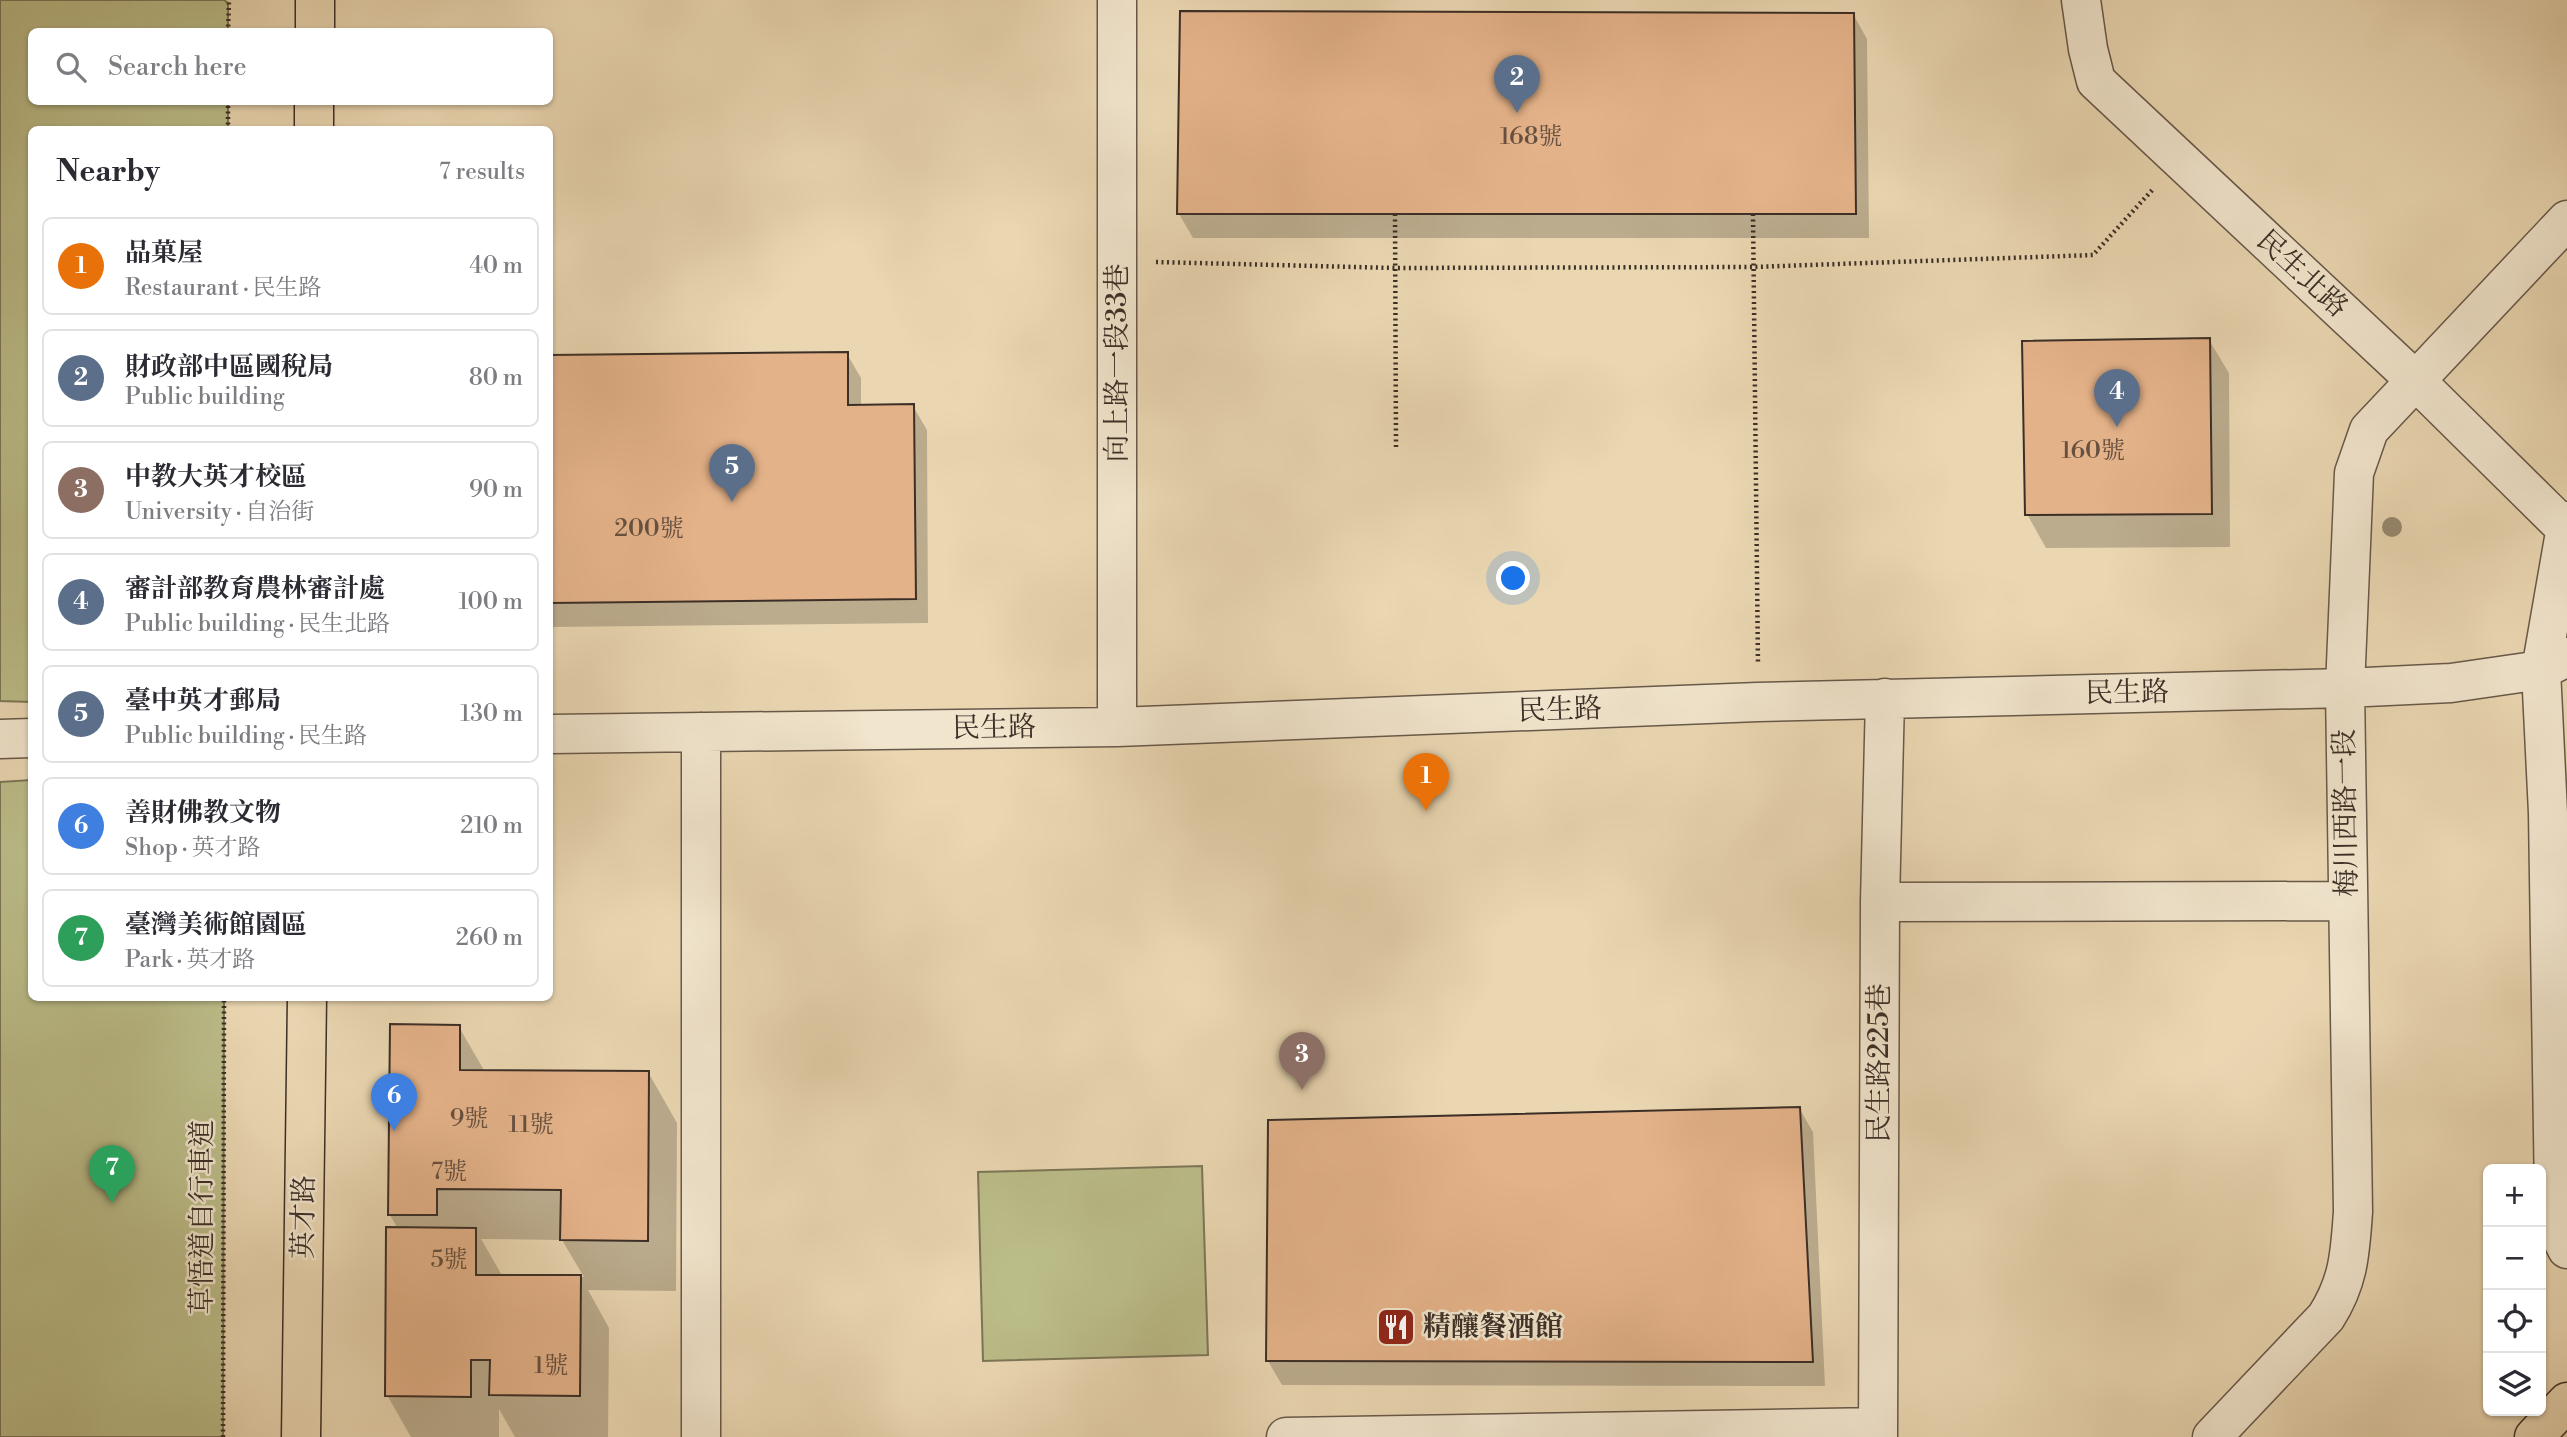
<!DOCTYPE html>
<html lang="en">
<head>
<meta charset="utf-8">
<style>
  :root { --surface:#fff; --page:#f7f7f7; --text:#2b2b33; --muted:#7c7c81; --line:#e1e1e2; --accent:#d93025 }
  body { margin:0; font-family:"Libre Bodoni","Noto Serif TC",serif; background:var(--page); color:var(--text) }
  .controls { position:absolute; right:21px; bottom:21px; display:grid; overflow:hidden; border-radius:10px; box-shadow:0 2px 5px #0004 }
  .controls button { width:63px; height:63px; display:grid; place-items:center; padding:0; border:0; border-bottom:2px solid var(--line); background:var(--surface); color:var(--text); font:35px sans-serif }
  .you { position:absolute; left:1514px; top:579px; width:24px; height:24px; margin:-18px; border:5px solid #fff; border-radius:50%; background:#1a73e8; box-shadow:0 0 0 10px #1a73e833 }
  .badge { display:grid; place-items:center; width:46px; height:46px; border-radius:50%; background:var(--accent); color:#fff; font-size:23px; font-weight:700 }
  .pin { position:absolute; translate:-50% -58px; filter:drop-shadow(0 2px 4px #0008) }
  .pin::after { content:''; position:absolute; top:37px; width:24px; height:21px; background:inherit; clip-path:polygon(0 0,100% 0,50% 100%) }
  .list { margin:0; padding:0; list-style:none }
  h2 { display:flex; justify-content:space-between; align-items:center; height:91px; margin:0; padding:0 28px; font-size:30px }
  h2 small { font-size:23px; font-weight:400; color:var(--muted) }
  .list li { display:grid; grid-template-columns:46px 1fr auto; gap:21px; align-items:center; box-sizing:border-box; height:98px; margin:0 14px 14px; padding:0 14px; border:2px solid var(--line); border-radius:10px }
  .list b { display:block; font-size:26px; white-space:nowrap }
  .list p { margin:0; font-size:23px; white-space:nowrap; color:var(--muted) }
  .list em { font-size:23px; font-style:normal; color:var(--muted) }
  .icon { flex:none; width:38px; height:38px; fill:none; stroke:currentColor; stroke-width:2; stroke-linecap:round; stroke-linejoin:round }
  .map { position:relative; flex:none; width:2567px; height:1437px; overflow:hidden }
  .search { position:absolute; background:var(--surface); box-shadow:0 2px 5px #0004; left:28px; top:28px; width:525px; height:77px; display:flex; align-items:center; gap:18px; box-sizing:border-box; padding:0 24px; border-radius:10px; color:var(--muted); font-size:26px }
  .panel { position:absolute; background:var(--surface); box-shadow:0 2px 5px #0004; left:28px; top:126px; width:525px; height:875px; border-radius:10px }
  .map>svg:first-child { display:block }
  .green { fill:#bbbd89; stroke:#7c7658; stroke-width:2 }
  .shadow { fill:#0003; fill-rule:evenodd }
  .building { fill:#e4b289; stroke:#3c2f27; stroke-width:2 }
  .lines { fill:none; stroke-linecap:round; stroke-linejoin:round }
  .minor-casing { stroke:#68594a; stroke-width:41 }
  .major-casing { stroke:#3c2f27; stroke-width:41 }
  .path { stroke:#3c2f27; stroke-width:4.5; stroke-dasharray:2 3.5; stroke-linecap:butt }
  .minor { stroke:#f1e5cd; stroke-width:38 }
  .major { stroke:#ead7b2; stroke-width:38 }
  .tree { fill:#988a71 }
  .labels { text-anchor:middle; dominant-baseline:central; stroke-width:5; stroke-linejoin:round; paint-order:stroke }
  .number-label { font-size:24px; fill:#665040 }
  .street-label { font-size:28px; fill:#3c2f27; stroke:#f1e5cd }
  .poi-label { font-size:28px; font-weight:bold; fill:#3c2f27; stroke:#f1e5cd; text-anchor:start }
</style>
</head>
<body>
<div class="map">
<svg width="2567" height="1437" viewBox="0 0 2567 1437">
  <rect width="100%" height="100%" fill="#ead7b2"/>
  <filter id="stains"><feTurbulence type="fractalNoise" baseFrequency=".00286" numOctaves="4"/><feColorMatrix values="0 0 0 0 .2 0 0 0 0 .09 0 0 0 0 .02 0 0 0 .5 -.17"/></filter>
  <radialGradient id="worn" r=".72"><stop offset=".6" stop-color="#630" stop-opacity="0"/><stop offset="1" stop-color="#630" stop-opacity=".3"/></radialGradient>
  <!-- green -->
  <path class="green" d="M0,0H224L228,3V31L32,32V102H228V129L32,130L31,702L0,701Z
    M31,780L32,998H224L223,1437H0V782Z
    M1202,1166L1208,1355L983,1361L978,1172Z"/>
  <!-- shadow -->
  <path class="shadow" d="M1853,14L1867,39L1869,238H1193L1179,214Z
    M2209,340L2229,373L2230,547L2046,548L2027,514Z
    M847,354L861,378V407L913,406L927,430L928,623L550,627V357Z
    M459,1027L485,1072H648L677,1123L676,1291L588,1290L609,1328L608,1437H515L499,1409V1437H411L387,1395L398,1229L390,1215ZM481,1239L562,1240L584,1277H503Z
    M1799,1108L1813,1132L1825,1386L1282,1385L1268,1361Z"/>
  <!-- building -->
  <path class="building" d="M1180,11L1854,13L1856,214H1177Z
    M2210,338L2212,514L2025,515L2022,341Z
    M848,352V405L914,404L916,599L550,603V355Z
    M390,1024L460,1025V1070L649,1071L648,1241L560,1240L561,1190L437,1189V1215H388Z
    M1800,1107L1813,1362L1266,1361L1268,1120Z
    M386,1227L476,1228V1275H581L580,1396L489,1395L490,1360H471V1397L385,1396Z"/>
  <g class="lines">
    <defs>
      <path id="minor" d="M2081,0L2088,49L2096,81L2415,380L2567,530
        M2567,521L2541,670L2548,813L2554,1196L2561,1237L2567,1249
        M1117,727V0
        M701,732V1437
        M550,734L1117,727L1758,702L2345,688L2451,683L2541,670L2567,657
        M0,739L32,738
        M1880,902L2346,901
        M1286,1437L1878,1427
        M1878,1437L1880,902L1885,698
        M2212,1437L2326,1317C2349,1281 2350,1253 2353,1212L2345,688L2354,473L2369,430L2567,220"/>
      <path id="major" d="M315,32V0
        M314,130V102
        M301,1437L307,998
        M2534,1437L2567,1402"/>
    </defs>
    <!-- minor casing -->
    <use href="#minor" class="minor-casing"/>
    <!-- major casing -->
    <use href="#major" class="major-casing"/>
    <!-- path -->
    <path class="path" d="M228,32L229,0
      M228,130V102
      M1395,214L1396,447
      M1753,214L1758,665
      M1156,262L1395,268L1753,267L2093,255L2154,188
      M223,1437L224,998"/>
    <!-- minor -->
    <use href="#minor" class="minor"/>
    <!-- major -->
    <use href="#major" class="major"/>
  </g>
  <!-- trees -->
  <circle class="tree" cx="2392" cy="527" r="10"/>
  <!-- icons -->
  <defs>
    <symbol id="restaurant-square" viewBox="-11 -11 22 22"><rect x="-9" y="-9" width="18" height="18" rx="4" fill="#8f2418" stroke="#f1e5cd"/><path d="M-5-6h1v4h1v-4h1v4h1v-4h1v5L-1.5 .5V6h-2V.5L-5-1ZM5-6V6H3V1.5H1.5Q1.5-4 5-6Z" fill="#fff"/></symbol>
  </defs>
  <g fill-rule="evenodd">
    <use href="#restaurant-square" x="1374" y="1305" width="44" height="44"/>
  </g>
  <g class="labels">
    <!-- number labels -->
    <g class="number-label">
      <text x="1531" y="137">168號</text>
      <text x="2093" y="451">160號</text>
      <text x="649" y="529">200號</text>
      <text x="469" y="1119">9號</text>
      <text x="531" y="1125">11號</text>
      <text x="449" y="1172">7號</text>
      <text x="449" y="1260">5號</text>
      <text x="551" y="1366">1號</text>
    </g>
    <!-- street labels -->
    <g class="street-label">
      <text transform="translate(2302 274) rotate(43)">民生北路</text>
      <text transform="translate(1117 363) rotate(-90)">向上路一段33巷</text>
      <text transform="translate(2127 693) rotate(-1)">民生路</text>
      <text transform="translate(1560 710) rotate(-2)">民生路</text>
      <text transform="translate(994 728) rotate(-1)">民生路</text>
      <text transform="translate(2346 813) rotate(-91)">梅川西路一段</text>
      <text transform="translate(1879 1063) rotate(-90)">民生路225巷</text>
      <text transform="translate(202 1217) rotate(-90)">草悟道自行車道</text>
      <text transform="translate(304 1217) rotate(-89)">英才路</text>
    </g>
    <!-- poi labels -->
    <g class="poi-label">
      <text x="1423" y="1327">精釀餐酒館</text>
    </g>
  </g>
  <rect width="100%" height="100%" filter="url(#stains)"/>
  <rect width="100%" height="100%" fill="url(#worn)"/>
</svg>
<div class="controls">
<button>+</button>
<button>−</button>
<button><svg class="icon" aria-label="locate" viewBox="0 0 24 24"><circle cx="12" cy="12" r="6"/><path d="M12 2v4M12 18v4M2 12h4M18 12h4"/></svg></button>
<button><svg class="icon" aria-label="layers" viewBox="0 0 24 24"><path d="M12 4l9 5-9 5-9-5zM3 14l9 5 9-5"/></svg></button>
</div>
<div class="you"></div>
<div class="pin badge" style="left:1426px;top:811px;background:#e8710a">1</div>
<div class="pin badge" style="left:1517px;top:113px;background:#5c6f8a">2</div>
<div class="pin badge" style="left:1302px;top:1090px;background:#8d6e63">3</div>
<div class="pin badge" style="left:2117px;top:427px;background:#5c6f8a">4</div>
<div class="pin badge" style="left:732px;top:502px;background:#5c6f8a">5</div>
<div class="pin badge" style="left:394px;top:1131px;background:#3f7fe0">6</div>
<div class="pin badge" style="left:112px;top:1203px;background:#2e9e5b">7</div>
<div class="search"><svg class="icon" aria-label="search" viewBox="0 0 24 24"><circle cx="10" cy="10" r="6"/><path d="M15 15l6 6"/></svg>Search here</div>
<section class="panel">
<h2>Nearby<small>7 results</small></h2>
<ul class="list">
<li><span class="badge" style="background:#e8710a">1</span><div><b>品菓屋</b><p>Restaurant · 民生路</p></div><em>40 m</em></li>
<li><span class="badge" style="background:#5c6f8a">2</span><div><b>財政部中區國稅局</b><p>Public building</p></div><em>80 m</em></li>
<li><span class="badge" style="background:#8d6e63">3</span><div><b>中教大英才校區</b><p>University · 自治街</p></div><em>90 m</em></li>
<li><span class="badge" style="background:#5c6f8a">4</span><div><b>審計部教育農林審計處</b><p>Public building · 民生北路</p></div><em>100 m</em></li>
<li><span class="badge" style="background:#5c6f8a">5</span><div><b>臺中英才郵局</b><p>Public building · 民生路</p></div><em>130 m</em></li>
<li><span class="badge" style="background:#3f7fe0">6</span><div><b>善財佛教文物</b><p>Shop · 英才路</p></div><em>210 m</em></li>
<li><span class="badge" style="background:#2e9e5b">7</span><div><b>臺灣美術館園區</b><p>Park · 英才路</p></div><em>260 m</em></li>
</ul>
</section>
</div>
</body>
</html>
